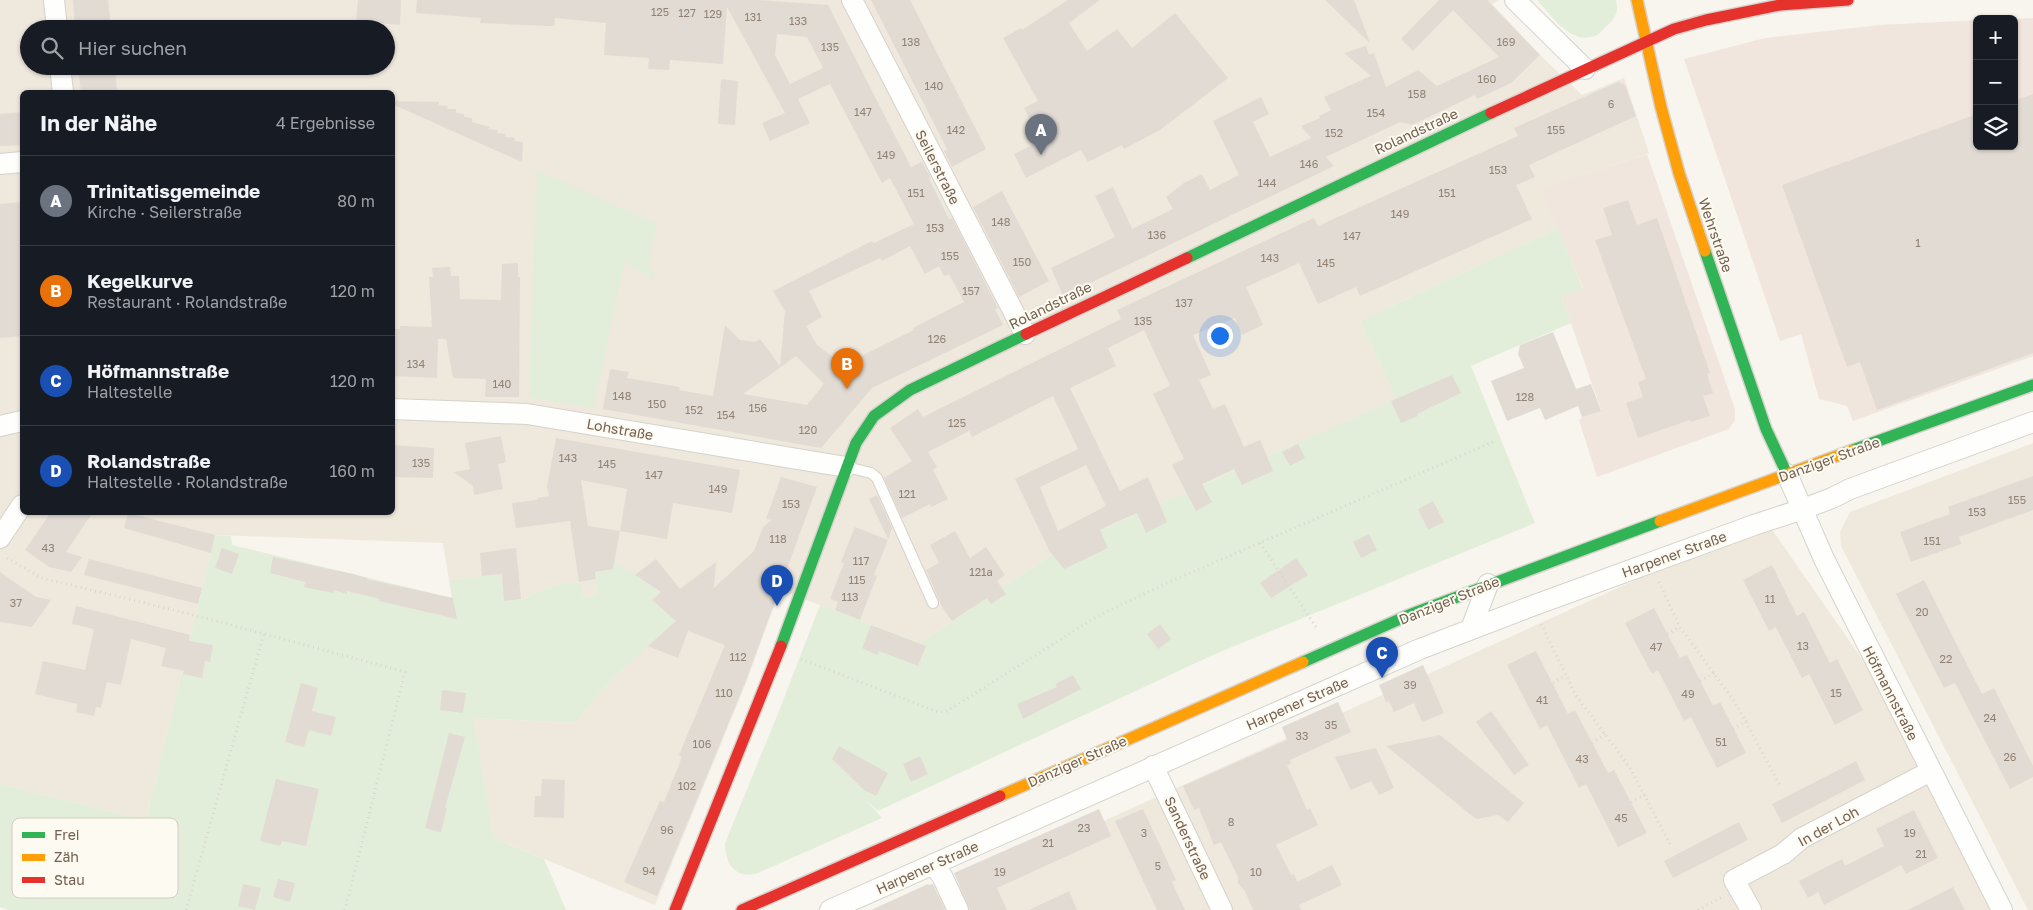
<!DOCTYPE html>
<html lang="de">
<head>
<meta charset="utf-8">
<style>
  :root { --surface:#171b24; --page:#242831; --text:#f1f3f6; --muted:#9ea1a6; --line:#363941; --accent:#1a73e8 }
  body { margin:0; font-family:"Golos Text",sans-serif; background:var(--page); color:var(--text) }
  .controls { position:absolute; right:15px; top:15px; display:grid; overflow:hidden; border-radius:8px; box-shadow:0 1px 4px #0004 }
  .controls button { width:45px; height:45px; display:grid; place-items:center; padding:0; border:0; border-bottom:1px solid var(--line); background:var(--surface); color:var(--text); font:25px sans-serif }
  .you { position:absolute; left:1219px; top:335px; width:18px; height:18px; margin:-12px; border:4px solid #fff; border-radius:50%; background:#1a73e8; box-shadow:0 0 0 8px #1a73e833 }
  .badge { display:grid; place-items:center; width:32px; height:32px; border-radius:50%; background:var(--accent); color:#fff; font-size:16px; font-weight:700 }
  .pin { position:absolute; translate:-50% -41px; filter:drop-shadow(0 1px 2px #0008) }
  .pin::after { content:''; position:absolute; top:26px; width:18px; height:15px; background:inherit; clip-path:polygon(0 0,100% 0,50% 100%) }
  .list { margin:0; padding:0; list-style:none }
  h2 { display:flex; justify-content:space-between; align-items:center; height:65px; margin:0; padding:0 20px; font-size:21px }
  h2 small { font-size:16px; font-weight:400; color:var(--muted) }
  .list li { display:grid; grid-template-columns:32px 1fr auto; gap:15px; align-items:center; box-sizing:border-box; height:90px; padding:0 20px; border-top:1px solid var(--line) }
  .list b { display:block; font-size:19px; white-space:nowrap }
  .list p { margin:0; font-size:16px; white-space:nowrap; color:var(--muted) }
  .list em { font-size:16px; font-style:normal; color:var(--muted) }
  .icon { flex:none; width:28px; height:28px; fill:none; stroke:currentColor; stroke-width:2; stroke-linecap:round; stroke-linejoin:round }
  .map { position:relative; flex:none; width:2033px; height:910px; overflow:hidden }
  .search { position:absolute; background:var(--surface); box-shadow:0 1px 4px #0004; left:20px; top:20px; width:375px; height:55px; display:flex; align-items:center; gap:12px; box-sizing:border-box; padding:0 18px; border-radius:28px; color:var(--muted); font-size:19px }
  .panel { position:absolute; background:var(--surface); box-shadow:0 1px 4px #0004; left:20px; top:90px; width:375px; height:425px; border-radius:8px }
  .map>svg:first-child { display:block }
  .residential { fill:#efe8dc; fill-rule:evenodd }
  .commercial { fill:#f1e6dd }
  .green { fill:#e3eeda }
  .building { fill:#e1dbd4; fill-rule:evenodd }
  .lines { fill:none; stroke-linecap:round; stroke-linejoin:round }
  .lane-casing { stroke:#d6d2cc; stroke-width:12 }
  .street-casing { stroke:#d6d2cc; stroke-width:22 }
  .fast-casing { stroke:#d7d2cc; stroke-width:14 }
  .slow-casing { stroke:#d7d2cc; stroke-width:14 }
  .jam-casing { stroke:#d7d2cc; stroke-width:14 }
  .path { stroke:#d9d5d0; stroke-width:3; stroke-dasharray:1 4; stroke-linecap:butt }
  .lane { stroke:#fefefc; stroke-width:10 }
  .street { stroke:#fefefc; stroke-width:20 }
  .fast { stroke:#30b455; stroke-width:11 }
  .slow { stroke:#ff9f0a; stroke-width:11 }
  .jam { stroke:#e5322d; stroke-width:11 }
  .labels { text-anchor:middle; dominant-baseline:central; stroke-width:4; stroke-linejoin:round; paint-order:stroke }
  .number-label { font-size:11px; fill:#918274 }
  .street-label { font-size:14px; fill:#736050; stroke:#fdfaf1 }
  .key { fill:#fdfaf1; stroke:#d4ccc1; stroke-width:1 }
  .key-label { font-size:14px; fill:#736050 }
</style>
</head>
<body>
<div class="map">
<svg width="2033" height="910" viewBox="0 0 2033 910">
  <rect width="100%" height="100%" fill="#f7f5ee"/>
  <!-- residential -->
  <path class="residential" d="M0,0H1499L1492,4L1543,58L1582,95L1624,78L1649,153L1542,189L1558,228L1360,321L1396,399L1063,547L920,643L780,590L746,683L655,905L494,838L474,718L575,723L609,682L675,621L650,598L659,591L605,570L595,572L597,595L584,597L581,582L554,585L521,600L504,601L501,574L449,580L443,543L215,535L146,820L0,784ZM29,29H386V66H29ZM22,92H392V512H22Z
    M2033,443V910H2028L1841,546L1840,532L1850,512Z
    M1766,521L1905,721L2003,910H907Z"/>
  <!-- commercial -->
  <path class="commercial" d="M2033,18V356L1853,421L1847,406L1819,399L1801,334L1780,341L1684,59L1765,38L1880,25L1977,20V146H2014V19Z
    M1647,154L1735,409V420L1729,429L1597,477L1579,420L1582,417L1601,410L1562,297L1583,288L1541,189Z"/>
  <!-- green -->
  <path class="green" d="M1537,0H1616C1619,10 1616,17 1609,24C1605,27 1601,33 1597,35C1572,47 1552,16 1537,0Z
    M537,170L657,224L648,264L655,277L654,279L624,262L594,408L529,397Z
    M1558,228L1583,289L1562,297L1571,323L1471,366L1535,523L1215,654L878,811L866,800L882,818L758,873C735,880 725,863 725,843L779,711L820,605L920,643L1063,547L1396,399L1360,321Z
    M215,535L231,536L232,545L452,598L449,580L501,574L505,600H521L554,585L581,582L584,597L597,595L595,572L605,570L591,547L659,591L651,598L676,621L609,682L575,723L474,718L494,838L544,859L566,910H9L0,907V784L146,820Z"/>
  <!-- building -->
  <path class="building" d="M73,0H108L111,29H75Z
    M358,0H401L400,25L356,21Z
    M417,0H758L828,5L911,167L922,162L931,178L929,179L949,219L952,218L998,308L995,309L1003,325L872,388L821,448L603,409L610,369L629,372L627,378L680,387L679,390L713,396L725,325L740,340L755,342L760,339L780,366L785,311L773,291L860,247L872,241L874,243L914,224L890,178L882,183L830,84L798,99L810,123L770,141L762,123L785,113L727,7L723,64L670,60L669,70L648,69L649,58L604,55L606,23L555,18L554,26H547L480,23L481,18L416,13ZM777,34L807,37L823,68L790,84L775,55ZM910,246L925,274L939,266L944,276L949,274L964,302L913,328L914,330L843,365L817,345L806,326L822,317L809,291L880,258L882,261ZM796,356L824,384L807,405L743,394Z
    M871,0H910L986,149L952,167L944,151L947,149Z
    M1068,0H1100L1069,23L1087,51L1117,29L1132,48L1175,13L1228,78L1160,130L1124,149L1122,145L1088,162L1081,150L1026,178L1014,154L1041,141L1024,108L1038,101L1003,38L1021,28L1022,30Z
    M1325,0H1354L1370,43Z
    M1439,0H1487L1540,55L1511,83L1477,99L1475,95L1412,125L1400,122L1326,157L1334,166L1063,296L1051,268L1115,237L1095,196L1113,187L1132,229L1173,209L1166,197L1184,183L1202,174L1210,190L1239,175L1213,121L1261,97L1269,114L1253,122L1270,157L1311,138L1301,126L1320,118L1319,116L1331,110L1324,97L1371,76L1344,53L1366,46L1369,55L1374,53L1386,87L1418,70L1437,86L1499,57L1453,10L1413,51L1401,39Z
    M78,66H115L117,92H81Z
    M721,79L738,81L735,125L718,124Z
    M1618,82L1625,85L1636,116L1529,165L1535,177L1516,185L1532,219L1360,296L1356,287L1318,304L1299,263L1246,287L1263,325L1242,335L1235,318L1193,335L1211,375L1199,380L1213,409L1225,404L1244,447L1260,440L1273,471L1242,485L1234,469L1202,484L1212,502L1196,511L1172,465L1184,459L1153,394L1170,386L1144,330L1108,348L1116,366L1070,388L1120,491L1148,477L1167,522L1146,533L1137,513L1114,523L1100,530L1108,548L1064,569L1050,552L1015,479L1078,449L1053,396L972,437L969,431L928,452L937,467L933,470L948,499L931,507L930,504L902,518L884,478L912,461L890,428L918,409L923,417L1121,319L1117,310L1314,218L1318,226L1518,136L1514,128ZM1086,465L1106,506L1058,531L1040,487Z
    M2033,94V353L1877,410L1860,362L1847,367L1782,185L1977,114V146H2014V101Z
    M392,101L439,102V105L448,106L447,109H456V113L464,114V117L472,118V122L490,127L488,129L498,130L497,133L506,134L505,137L515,138L514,141L523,142L522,162L392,104Z
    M22,112V145L0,146V114Z
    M1002,191L1049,281L1019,297L973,207Z
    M1628,200L1637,225L1657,218L1710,373L1707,374L1713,393L1703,396L1710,416L1691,422L1690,420L1638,438L1626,403L1643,397L1638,382L1646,379L1595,240L1612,235L1603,208Z
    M22,202V336L0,338V204Z
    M518,263V277H520L519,397H485L486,379L453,378L446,339H438L437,378L392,376V329H400V326L432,327L429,277H433L432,268L450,267L451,276H459L460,299L501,300L502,264Z
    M1553,332L1576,389L1591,384L1601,411L1582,417L1578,406L1545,420L1540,408L1507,421L1491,381L1524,368L1518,354L1520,345Z
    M1452,375L1461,393L1417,414L1418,416L1401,423L1391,401Z
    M501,436L506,462L498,464L503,489L474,495L473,486L454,472L470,469L465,443Z
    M556,438L740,470L732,513L673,503L667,539L620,531L613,569L595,572L596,579L579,582L570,521L516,528L512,503L537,500V498L549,496L547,487ZM581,480L627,489L620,531L588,526Z
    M1298,444L1305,458L1290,466L1282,452Z
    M392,445L434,448L433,478L392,477Z
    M2033,476V510L1959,537L1961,544L1911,562L1900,532L1950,514L1948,507Z
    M781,477L817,487L745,683L657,896L624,882L660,801L664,802L682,757L679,755L725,645L688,631L678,658L648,646L676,621L652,600L661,592L635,575L656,559L680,589L716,562L714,588L754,551L763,527L772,520L766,519Z
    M877,495L892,528L888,539L869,499Z
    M1433,501L1444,522L1428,530L1418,509Z
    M51,512H93L66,552L82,557L71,572L49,567L25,550Z
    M128,513L215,535L211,553L124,528Z
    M855,527L888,540L874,575L877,576L860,620L835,610L838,602L830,599L844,563L841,562Z
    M955,531L970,558L986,547L1005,575L997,581L1006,594L991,604L987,598L952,621L942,607L926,570L939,563L930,545Z
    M1369,534L1377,550L1361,558L1353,542Z
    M222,548L239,554L232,574L215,568Z
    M516,548L521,599L504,601L502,574L482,576L480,553Z
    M273,557L353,574L367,578L366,579L453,598L457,619L379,601L380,599L347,591V594L334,590L333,593L304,587L305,582L270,573Z
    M1296,558L1308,575L1271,598L1260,583Z
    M89,559L202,588L198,604L84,575Z
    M1772,565L1797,616L1804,612L1830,663L1837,659L1863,710L1835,725L1809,674L1802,678L1776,627L1769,631L1743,580Z
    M0,572L36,597L51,600L32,627L0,622Z
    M1924,580L1982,694L1994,688L2033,766V777L2010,789L1955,683L1944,688L1896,594Z
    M76,606L190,635L189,641L213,645L210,662L205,661L202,678L183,674L184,671L161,666L166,648L131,639L121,685L107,682L101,708L96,707L94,716L76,712L77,704L35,694L43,661L85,670L94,629L72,624Z
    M1654,608L1680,658L1687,655L1713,706L1720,702L1746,753L1717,768L1691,717L1684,721L1658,670L1652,674L1625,623Z
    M1160,624L1171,639L1158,649L1147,634Z
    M871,625L926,646L918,666L879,651L877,655L862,648Z
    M1536,651L1568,714L1575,710L1608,773L1614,770L1647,833L1618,847L1586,784L1579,788L1547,725L1540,729L1507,665Z
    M1423,665L1444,713L1422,722L1414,703L1394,712L1389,701L1386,702L1379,685Z
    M1073,675L1081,689L1023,719L1017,704L1057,687L1055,684Z
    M301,683L318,688L312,711L336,717L331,736L309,730L304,747L285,742Z
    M442,690L466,693L463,713L440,710Z
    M1338,702L1351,732L1290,760L1291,764L1287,765L1307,810L1310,808L1318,825L1276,845L1291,875L1294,874L1297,882L1332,865L1342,885L1299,905L1301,910H1253L1245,891L1238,883V877L1221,842L1214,845L1199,808L1194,810L1183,786L1287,740L1282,727Z
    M1491,711L1529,765L1514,775L1476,722Z
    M449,733L465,737L445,808H447L441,832H439L425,828Z
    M1440,735L1524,803L1508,822L1498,815L1476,819L1386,746Z
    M839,746L888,773L876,796L864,790L832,759Z
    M1376,748L1394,788L1379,795L1371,781L1351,790L1335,757Z
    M920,756L928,774L911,782L903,764Z
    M1856,761L1865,780L1782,823L1772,804Z
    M276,779L319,789L306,846L282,841L280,846L260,841Z
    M542,779L565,780L564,818L534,817L535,796H541Z
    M1099,809L1111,836L997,888L1007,910H970L954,873Z
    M1143,809L1176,880L1172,882L1185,910H1157L1115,821Z
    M1914,810L1938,858L1906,874L1901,865L1824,905L1818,892L1808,898L1799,881L1842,859L1845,866L1884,846L1876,829Z
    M1739,822L1748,840L1673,878L1664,861Z
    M278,879L295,883L290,902L273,897Z
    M243,884L261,888L255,910L238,906Z
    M928,884L929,885L933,884L945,910H871Z
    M1953,887L1965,910H1908L1945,891Z
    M1069,891L1077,910H1029Z"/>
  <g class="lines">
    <defs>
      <path id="lane" d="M847,467L871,473L877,478L933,603"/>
      <path id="street" d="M54,0L57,29
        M852,0L1025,334
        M1515,0L1585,69
        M60,66L63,92
        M0,164L22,162
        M392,409L527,414L846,467
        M0,426L22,421
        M1787,474L1824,559L2002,910
        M0,538L22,505
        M1471,629L1488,584
        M1153,766L1222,910
        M933,864L942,876L958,910
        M830,910L1420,649L1532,606L1754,525L1803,509L1832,498L1850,489L2033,422
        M1751,910L1734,880L1783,854L1802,838L1931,771"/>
      <path id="fast" d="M1705,251L1766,429L1787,474
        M1187,258L1491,113
        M1853,450L2033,385
        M781,646L856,443L874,416L910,390L1026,334
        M1303,662L1409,615L1660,521"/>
      <path id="slow" d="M1637,0L1661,107L1679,173L1705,251
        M1660,521L1853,450
        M1000,796L1303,662"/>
      <path id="jam" d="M1491,113L1674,29L1706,20L1780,5L1848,0
        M1026,334L1187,258
        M675,910L781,646
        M742,910L1000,796"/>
    </defs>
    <!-- lane casing -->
    <use href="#lane" class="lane-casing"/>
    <!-- street casing -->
    <use href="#street" class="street-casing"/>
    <!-- fast casing -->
    <use href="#fast" class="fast-casing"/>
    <!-- slow casing -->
    <use href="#slow" class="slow-casing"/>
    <!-- jam casing -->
    <use href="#jam" class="jam-casing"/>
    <!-- path -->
    <path class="path" d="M1260,543L1318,630
      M7,558L42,578L198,616L405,672L345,910
      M1659,582L1680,627L1736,704L1781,787
      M1541,624L1575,694L1630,768L1671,846
      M1667,634L1680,627
      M801,659L938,712L947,711L1096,617L1167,583L1495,441
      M1700,681L1714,673
      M1553,683L1566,675
      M1733,729L1747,721
      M1592,743L1605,734
      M1631,802L1645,795
      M186,910L264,633
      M1698,910L1722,897"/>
    <!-- lane -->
    <use href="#lane" class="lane"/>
    <!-- street -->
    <use href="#street" class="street"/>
    <!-- fast -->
    <use href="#fast" class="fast"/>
    <!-- slow -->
    <use href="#slow" class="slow"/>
    <!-- jam -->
    <use href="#jam" class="jam"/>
  </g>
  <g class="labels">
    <!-- number labels -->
    <g class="number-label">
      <text x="660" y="11">125</text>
      <text x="687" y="12">127</text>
      <text x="713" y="13">129</text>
      <text x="753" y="16">131</text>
      <text x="798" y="20">133</text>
      <text x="911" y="41">138</text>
      <text x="1506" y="41">169</text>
      <text x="830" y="46">135</text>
      <text x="1487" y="78">160</text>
      <text x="934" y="85">140</text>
      <text x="1417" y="93">158</text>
      <text x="1611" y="103">6</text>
      <text x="863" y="111">147</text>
      <text x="1376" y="112">154</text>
      <text x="956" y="129">142</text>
      <text x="1556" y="129">155</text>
      <text x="1334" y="132">152</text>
      <text x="886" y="154">149</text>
      <text x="1309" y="163">146</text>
      <text x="1498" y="169">153</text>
      <text x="1267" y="182">144</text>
      <text x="916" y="192">151</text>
      <text x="1447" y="192">151</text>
      <text x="1400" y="213">149</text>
      <text x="1001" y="221">148</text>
      <text x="935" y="227">153</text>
      <text x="1157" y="234">136</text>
      <text x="1352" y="235">147</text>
      <text x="1918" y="242">1</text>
      <text x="950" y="255">155</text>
      <text x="1270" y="257">143</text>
      <text x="1022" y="261">150</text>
      <text x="1326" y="262">145</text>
      <text x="971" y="290">157</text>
      <text x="1184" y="302">137</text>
      <text x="1143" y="320">135</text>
      <text x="937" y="338">126</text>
      <text x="416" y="363">134</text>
      <text x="502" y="383">140</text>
      <text x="622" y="395">148</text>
      <text x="1525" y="396">128</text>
      <text x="657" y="403">150</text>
      <text x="758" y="407">156</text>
      <text x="694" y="409">152</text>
      <text x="726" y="414">154</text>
      <text x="957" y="422">125</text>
      <text x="808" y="429">120</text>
      <text x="568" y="457">143</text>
      <text x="421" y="462">135</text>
      <text x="607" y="463">145</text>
      <text x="654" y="474">147</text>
      <text x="718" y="488">149</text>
      <text x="907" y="493">121</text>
      <text x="2017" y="499">155</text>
      <text x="791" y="503">153</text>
      <text x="1977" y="511">153</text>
      <text x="778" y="538">118</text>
      <text x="1932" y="540">151</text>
      <text x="48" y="547">43</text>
      <text x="861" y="560">117</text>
      <text x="981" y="571">121a</text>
      <text x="857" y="579">115</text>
      <text x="850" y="596">113</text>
      <text x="1770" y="598">11</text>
      <text x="16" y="602">37</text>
      <text x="1922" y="611">20</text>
      <text x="1803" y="645">13</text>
      <text x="1656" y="646">47</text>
      <text x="738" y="656">112</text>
      <text x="1946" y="658">22</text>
      <text x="1410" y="684">39</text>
      <text x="724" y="692">110</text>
      <text x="1836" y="692">15</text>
      <text x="1688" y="693">49</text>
      <text x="1542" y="699">41</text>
      <text x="1990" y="717">24</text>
      <text x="1331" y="724">35</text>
      <text x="1302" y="735">33</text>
      <text x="1721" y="741">51</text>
      <text x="702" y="743">106</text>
      <text x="2010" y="756">26</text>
      <text x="1582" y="758">43</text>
      <text x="687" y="785">102</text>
      <text x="1621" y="817">45</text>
      <text x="1231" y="821">8</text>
      <text x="1084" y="827">23</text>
      <text x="667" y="829">96</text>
      <text x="1144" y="832">3</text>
      <text x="1910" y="832">19</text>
      <text x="1048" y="842">21</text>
      <text x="1921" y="853">21</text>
      <text x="1158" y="865">5</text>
      <text x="649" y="870">94</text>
      <text x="1000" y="871">19</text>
      <text x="1256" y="871">10</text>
    </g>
    <!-- street labels -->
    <g class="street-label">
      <text transform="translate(1416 131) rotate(-25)">Rolandstraße</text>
      <text transform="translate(938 167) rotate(63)">Seilerstraße</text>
      <text transform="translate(1716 235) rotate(71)">Wehrstraße</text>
      <text transform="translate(1050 305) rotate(-26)">Rolandstraße</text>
      <text transform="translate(620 429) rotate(10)">Lohstraße</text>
      <text transform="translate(1829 459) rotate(-20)">Danziger Straße</text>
      <text transform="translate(1674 554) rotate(-20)">Harpener Straße</text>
      <text transform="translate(1449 600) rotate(-22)">Danziger Straße</text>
      <text transform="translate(1891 693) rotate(63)">Höfmannstraße</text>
      <text transform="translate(1297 703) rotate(-24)">Harpener Straße</text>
      <text transform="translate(1077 761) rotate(-24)">Danziger Straße</text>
      <text transform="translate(1828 826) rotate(-29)">In der Loh</text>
      <text transform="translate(1188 838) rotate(65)">Sanderstraße</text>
      <text transform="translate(927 867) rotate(-24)">Harpener Straße</text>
    </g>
  </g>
  <!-- legend -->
  <rect x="12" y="818" width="166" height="80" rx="8" class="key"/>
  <rect x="22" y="832" width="23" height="6" fill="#30b455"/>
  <rect x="22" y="854" width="23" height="7" fill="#ff9f0a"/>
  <rect x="22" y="877" width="23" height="6" fill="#e5322d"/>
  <g class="key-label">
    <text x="54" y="840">Frei</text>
    <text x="54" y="862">Zäh</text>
    <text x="54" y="885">Stau</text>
  </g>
</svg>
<div class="controls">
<button>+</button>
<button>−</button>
<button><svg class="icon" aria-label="layers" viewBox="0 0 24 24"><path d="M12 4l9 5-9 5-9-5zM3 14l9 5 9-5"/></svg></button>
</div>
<div class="you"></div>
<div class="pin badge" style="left:1041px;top:155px;background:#6b7280">A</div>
<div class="pin badge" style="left:847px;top:389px;background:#e8710a">B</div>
<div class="pin badge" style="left:1382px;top:678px;background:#1a4fb4">C</div>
<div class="pin badge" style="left:777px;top:606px;background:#1a4fb4">D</div>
<div class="search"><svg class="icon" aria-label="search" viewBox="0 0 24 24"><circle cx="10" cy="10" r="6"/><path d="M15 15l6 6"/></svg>Hier suchen</div>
<section class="panel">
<h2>In der Nähe<small>4 Ergebnisse</small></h2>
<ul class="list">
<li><span class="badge" style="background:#6b7280">A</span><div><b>Trinitatisgemeinde</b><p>Kirche · Seilerstraße</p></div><em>80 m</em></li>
<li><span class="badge" style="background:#e8710a">B</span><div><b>Kegelkurve</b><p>Restaurant · Rolandstraße</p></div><em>120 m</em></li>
<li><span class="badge" style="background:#1a4fb4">C</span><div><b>Höfmannstraße</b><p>Haltestelle</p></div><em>120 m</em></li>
<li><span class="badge" style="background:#1a4fb4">D</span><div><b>Rolandstraße</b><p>Haltestelle · Rolandstraße</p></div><em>160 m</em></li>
</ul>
</section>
</div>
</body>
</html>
